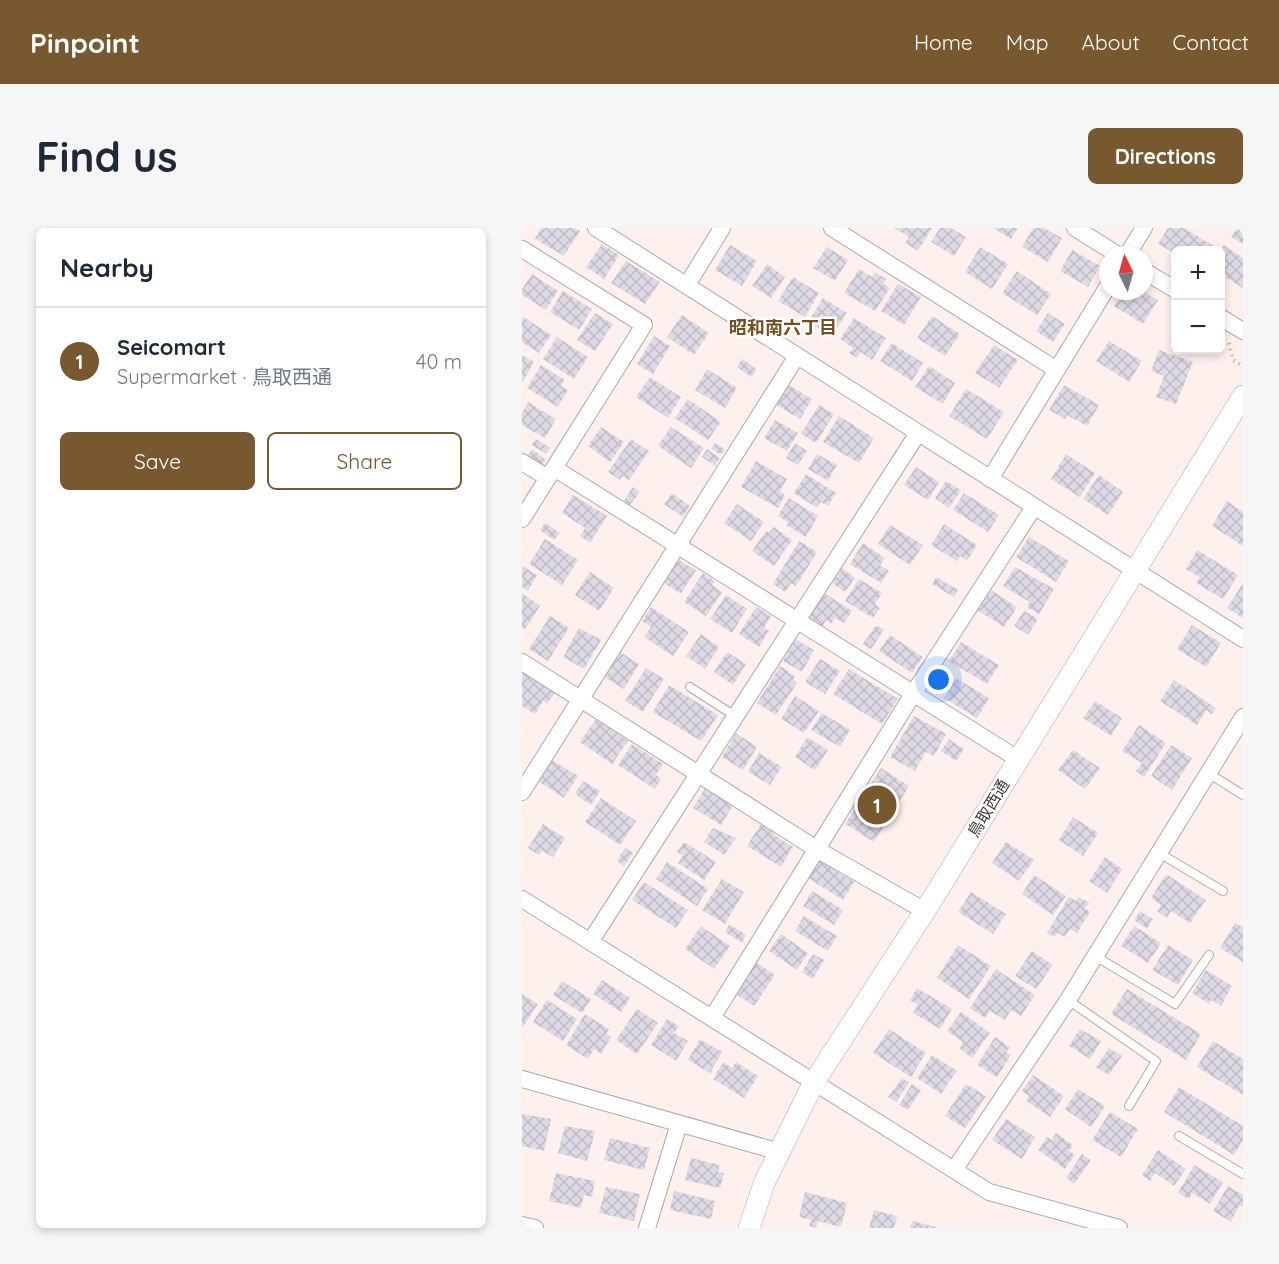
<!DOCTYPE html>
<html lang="en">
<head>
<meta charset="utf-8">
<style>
  :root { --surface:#fff; --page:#f6f6f7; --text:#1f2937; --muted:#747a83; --line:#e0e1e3; --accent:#78582e }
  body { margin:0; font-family:Quicksand,"Noto Sans JP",sans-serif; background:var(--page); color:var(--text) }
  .controls { position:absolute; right:18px; top:18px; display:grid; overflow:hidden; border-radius:9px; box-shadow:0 3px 9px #0003 }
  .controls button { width:54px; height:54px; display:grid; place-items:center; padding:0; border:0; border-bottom:2px solid var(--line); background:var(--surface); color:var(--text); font:30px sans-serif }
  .compass { position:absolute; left:577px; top:18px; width:54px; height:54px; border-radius:50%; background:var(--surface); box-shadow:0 3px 9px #0003; rotate:355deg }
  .you { position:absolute; left:417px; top:452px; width:21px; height:21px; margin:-15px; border:4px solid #fff; border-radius:50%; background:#1a73e8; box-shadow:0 0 0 9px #1a73e833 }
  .badge { display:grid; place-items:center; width:39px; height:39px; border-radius:50%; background:var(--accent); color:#fff; font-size:20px; font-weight:700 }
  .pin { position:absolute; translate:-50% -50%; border:3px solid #fff; box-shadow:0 2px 6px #0006 }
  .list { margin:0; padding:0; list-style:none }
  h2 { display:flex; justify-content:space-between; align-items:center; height:78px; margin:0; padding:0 24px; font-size:26px }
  h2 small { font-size:20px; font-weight:400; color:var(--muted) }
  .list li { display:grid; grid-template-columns:39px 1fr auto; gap:18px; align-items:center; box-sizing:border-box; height:108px; padding:0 24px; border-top:2px solid var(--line) }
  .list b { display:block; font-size:22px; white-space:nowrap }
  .list p { margin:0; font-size:20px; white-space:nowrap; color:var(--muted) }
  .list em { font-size:20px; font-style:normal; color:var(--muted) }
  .actions { display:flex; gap:12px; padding:18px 24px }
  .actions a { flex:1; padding:14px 0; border:2px solid var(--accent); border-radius:9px; text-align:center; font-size:21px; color:var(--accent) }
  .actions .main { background:var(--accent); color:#fff }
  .map { position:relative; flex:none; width:721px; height:1000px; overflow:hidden; border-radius:9px }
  header { display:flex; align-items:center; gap:36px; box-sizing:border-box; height:84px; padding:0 30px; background:var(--accent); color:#fff }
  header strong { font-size:28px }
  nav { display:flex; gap:33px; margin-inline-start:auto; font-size:21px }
  .intro { display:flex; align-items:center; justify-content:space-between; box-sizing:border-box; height:144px; padding:0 36px }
  h1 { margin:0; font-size:42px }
  .button { padding:15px 27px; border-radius:9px; background:var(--accent); color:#fff; font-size:21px; font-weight:700 }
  main { display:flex; gap:36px; padding:0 36px }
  aside { flex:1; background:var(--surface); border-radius:9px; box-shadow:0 3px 9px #0003 }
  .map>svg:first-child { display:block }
  .building { fill:url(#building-cross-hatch) }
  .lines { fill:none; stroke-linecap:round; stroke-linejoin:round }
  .service-casing { stroke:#b3a7a3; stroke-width:10 }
  .minor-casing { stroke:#b3a7a3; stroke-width:18 }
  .tertiary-casing { stroke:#b3a7a3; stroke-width:22 }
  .path { stroke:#c3b8b5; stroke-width:4; stroke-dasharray:1.5 4.5; stroke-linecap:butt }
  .service { stroke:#fff; stroke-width:8 }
  .minor { stroke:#fff; stroke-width:16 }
  .tertiary { stroke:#fff; stroke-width:21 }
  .labels { text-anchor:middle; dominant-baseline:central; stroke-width:5; stroke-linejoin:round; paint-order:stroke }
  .street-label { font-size:16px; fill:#413c3a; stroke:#fff }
  .neighbourhood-label { font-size:18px; font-weight:bold; fill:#73501e; stroke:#fff }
</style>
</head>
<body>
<header>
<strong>Pinpoint</strong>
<nav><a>Home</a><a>Map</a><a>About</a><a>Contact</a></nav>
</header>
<div class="intro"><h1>Find us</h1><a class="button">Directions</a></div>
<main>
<aside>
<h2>Nearby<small></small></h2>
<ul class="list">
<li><span class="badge">1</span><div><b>Seicomart</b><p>Supermarket · 鳥取西通</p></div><em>40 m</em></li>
</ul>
<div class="actions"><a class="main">Save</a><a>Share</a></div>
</aside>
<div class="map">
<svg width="721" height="1000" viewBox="0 0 721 1000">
  <defs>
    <pattern id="building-cross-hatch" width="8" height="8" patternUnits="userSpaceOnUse" patternTransform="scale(1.5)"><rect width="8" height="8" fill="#dedae5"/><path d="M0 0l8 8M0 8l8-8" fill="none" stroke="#c0bcc5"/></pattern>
  </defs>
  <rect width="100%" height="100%" fill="#fef1ed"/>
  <!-- building -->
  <path class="building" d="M19,0H53L58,3L42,28L13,11Z
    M372,0H410L396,23L383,15L387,9Z
    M418,0H429L444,9L432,28L409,14Z
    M471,0H496L489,11Z
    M511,0H522L540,10L526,34L500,19Z
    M646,0H662L693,19L691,22H654V26L636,16Z
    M715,0H721V16L709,9Z
    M80,16L97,27L82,51L64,39Z
    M208,17L235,33L220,58L193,42Z
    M702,17L721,30V60L698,46V23Z
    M305,19L326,32L313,53L291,40Z
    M458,19L486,36L470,61L443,44Z
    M550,22L578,38L566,59L538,43Z
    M104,33L138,54L123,76L89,55Z
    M245,36L263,49L249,70L230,58Z
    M337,41L350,49L353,44L364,51L361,56L368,60L353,83L322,65Z
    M495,43L529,66L515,87L480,65Z
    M10,46L36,63L24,82L0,67V61Z
    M271,49L297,65L283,89L256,73Z
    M376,56L399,69L382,97L359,83Z
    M41,63L70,81L57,102L28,84Z
    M602,63H621L636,72L621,96L592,78Z
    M301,70L325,85L310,108L286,94Z
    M73,85L91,96L73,123L55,112Z
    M526,85L543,96L531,114L514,103Z
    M160,87L187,105L172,127L145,109Z
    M0,88L29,107L17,125L0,114Z
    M410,88L438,106L423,128L395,110Z
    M332,90L364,110L350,132L339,124L335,130L327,125L331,120L318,111Z
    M132,108L148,118L131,146L115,136Z
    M35,109L66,129L52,151L21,131Z
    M587,113L620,133L607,154L574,133Z
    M370,115L401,135L390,153L358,133Z
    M472,117L496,132L477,160L453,145Z
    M637,122L671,134L654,176L634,169L642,148L629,143Z
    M0,127L12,134L0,155Z
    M220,131L235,141L229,149L215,139Z
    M19,137L43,152L39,158L46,162L36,179L5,160Z
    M407,138L433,155L421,176L393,159Z
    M185,141L215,160L203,180L173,162Z
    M128,149L159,169L146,190L114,169Z
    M265,156L290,171L278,191L253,176Z
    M542,157L577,177L565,198L545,187L543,191L527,182Z
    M444,161L482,184L465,211L427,188Z
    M166,171L199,194L186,212L153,190Z
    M6,174L34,191L23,210L0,197V185Z
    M297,177L312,186L294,215L279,206Z
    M317,188L352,210L337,235L301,214Z
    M253,192L276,205L265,223L242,210Z
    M79,199L102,214L88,234L66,218Z
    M149,199L182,220L169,240L136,218Z
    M14,211L28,220L24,226L10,217Z
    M109,211L127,223L107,252L100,248L98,252L86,244Z
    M193,215L203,221L199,227L189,221Z
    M273,215L285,223L276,237L264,230Z
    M10,221L24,232L20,237L6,227Z
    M185,221L198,230L193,238L180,229Z
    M295,226L315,237L306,253L286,241Z
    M544,226L573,245L558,269L529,251Z
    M234,233L265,251L258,263L263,267L256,280L219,259Z
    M394,239L417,254L406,272L382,257Z
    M284,246L314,265L306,278L299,274L295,280L272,265Z
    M577,247L601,264L586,287L561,271Z
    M424,253L439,262L427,280L413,270Z
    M111,259L118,264L107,278L101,274Z
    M150,265L168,278L161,289L142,276Z
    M442,265L477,287L466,304L431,282Z
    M51,267L85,288L68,315L58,308L63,300L40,285Z
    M267,270L296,288L284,309L264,297L266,294L256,288Z
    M705,273L721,284V318L690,298Z
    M215,276L242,294L229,313L202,295Z
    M23,295L38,305L32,312L18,302Z
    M422,296L455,317L445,333L438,328L435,333L409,317Z
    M368,297L401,317L388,337L356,316Z
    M252,299L270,312L252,338L230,323L244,303L247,305Z
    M507,309L547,333L534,354L494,329Z
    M23,311L56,332L40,357L7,336Z
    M277,313L295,324L274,358L269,355L263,364L251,356Z
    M341,315L363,330L358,337L367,343L359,355L328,336Z
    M675,322L716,347L701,371L674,355L678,349L664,341Z
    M155,331L174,342L159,366L140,354Z
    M0,338L15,347L6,363L0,359Z
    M493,339L532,361L517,386L505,379L508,374L481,358Z
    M320,340L333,350L323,364L310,355Z
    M68,344L92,360L77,383L53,367Z
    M181,345L193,353L190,357L200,364L184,388L162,374Z
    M414,349L436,362L432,369L410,356Z
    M337,351L360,365L353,376L358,380L351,390L323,373Z
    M721,355V390L705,380Z
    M469,362L495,379L482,399L455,382Z
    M0,365L18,378L3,401L0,400Z
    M302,365L330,383L322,395L313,390L309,396L304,392L300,399L285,390Z
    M204,367L225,381L210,405L188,391Z
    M129,379L167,404L151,428L122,409L129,399L120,393Z
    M234,379L249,388L242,400L247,403L237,419L217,406Z
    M502,383L516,391L506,407L492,398Z
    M28,388L47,400L26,433L7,421Z
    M354,397L362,402L349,421L341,416Z
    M670,397L699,415L684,439L655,421Z
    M57,400L79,412L62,441L41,429Z
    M179,406L197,419L183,441L164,428Z
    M368,407L401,429L390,445L357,423Z
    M273,411L292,422L280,444L261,433Z
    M439,414L477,437L465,456L427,433Z
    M98,424L117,436L102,461L82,449Z
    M205,424L224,436L211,457L192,444Z
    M298,431L318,443L303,466L283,454Z
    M258,438L273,448L271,452L275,455L254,487L235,475Z
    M124,440L142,451L121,484L103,473Z
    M327,441L376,471L360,496L311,466Z
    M0,444L33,465L25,476L21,473L13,486L0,478Z
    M434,450L467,470L455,490L422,470Z
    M652,452L694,480L690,486L684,482L675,497L638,473Z
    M147,457L196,487L179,513L131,484Z
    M273,468L297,483L282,505L259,491Z
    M573,473L600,490L589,508L561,490Z
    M300,485L328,502L318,519L289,502Z
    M392,488L424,506L412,528L404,524L393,543L368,529Z
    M74,491L106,513L90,536L58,514Z
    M617,497L644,515L622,549L614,543L620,535L600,523Z
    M214,505L235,519L221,542L200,529Z
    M285,509L306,522L293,542L273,529Z
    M427,511L442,521L434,533L419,523Z
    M110,516L141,536L134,547L139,551L133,561L96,537Z
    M649,517L670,530L650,562L629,548Z
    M551,522L578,540L563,561L536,542Z
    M237,525L260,539L248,557L226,544Z
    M30,532L56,548L42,570L16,553Z
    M359,540L387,558L352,614L323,596Z
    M61,553L78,563L69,577L53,566Z
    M183,560L211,577L199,597L171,580Z
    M79,570L114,593L98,617L63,594Z
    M551,589L576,605L561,628L537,612Z
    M240,594L255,603L252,607L271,619L259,639L225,618Z
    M21,596L43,610L31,629L20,623L17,627L6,620Z
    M191,600L214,610L202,627L182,614Z
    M162,614L194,634L182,652L156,635L161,627L155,624Z
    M484,614L512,632L497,653L470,635Z
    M103,620L111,625L102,638L95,633Z
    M583,629L600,641L585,665L567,653Z
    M297,632L332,654L321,672L286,650Z
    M145,634L186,661L175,678L134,651Z
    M644,646L684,672L668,695L649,683L645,690L635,683L639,677L629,670Z
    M512,647L544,668L531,687L500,666Z
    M200,651L222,664L203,696L180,682Z
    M122,654L166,682L154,700L110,672Z
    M290,663L321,682L312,697L281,678Z
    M449,664L484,686L471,706L436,684Z
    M547,669L554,673L557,669L567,675L563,680L568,684L555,705L548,701L543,709L536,705L533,709L525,705Z
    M618,683L631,691L625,701L612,692Z
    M282,688L315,708L306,723L273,703Z
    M713,695L721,699V734L698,720Z
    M207,696L224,707L220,715L203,704Z
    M179,698L208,718L192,741L163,721Z
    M612,698L639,715L626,735L599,718Z
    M259,706L286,725L275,742L247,723Z
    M436,717L469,738L447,771L415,750Z
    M646,717L671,732L656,757L630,742Z
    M510,723L531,737L514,761L493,748Z
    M291,726L302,732L291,751L280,744Z
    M233,734L253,747L232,778L212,765Z
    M474,741L513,767L499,788L489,782L483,792L468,783L463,790L448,780Z
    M684,742L710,758L699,778L689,772L687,776L670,765Z
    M80,752L108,770L99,784L71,766Z
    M40,753L69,771L60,785L31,767Z
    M395,760L430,781L418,801L391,785L396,777L388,772Z
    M605,761L679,806L664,832L589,786Z
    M0,766L16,776L0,800Z
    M25,772L55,791L41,813L11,794Z
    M115,781L136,795L115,826L94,812Z
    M439,784L468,805L450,830L437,820L441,814L425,803Z
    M63,786L87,801L84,806L89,809L79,826L72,821L66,831L44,817Z
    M145,791L157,798L152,805L166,813L154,833L129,817Z
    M367,801L404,825L389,849L351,825Z
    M558,801L579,813L568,831L547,818Z
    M473,809L488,819L484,824L489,827L475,849L455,837Z
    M178,811L200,824L188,845L166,832Z
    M691,813L721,831V867L675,839Z
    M587,820L600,828L587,847L574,839Z
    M410,827L435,843L419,866L395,850Z
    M201,834L210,840L214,834L236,848L222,870L191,851Z
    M511,847L542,868L528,889L504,873L507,868L500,863Z
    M380,850L387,855L374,874L366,869Z
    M390,856L399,862L386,882L377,877Z
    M444,856L464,868L443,900L423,888Z
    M657,859L721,898V912L712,927L642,884Z
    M556,861L583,878L569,899L543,881Z
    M588,884L616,901L599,929L570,912Z
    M0,886L29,891L22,923L0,918Z
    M484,891L513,909L500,931L470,912Z
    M43,898L73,903L65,933L36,925Z
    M534,905L551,917L547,923L553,927L543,941L516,922L525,909L530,912Z
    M88,910L128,920L122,942L82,932Z
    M636,922L664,941L652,958L633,945L628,953L620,947Z
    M560,926L569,932L552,956L544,950Z
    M169,930L198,937L196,944L202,945L198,960L163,952Z
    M672,937L701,954L688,976L670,965L667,971L656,965Z
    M34,945L73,953L70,969L62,967L59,980L27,973Z
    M706,958L721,967V979L718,977L709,994L691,983Z
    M84,959L118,966L112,993L77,985Z
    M152,963L193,973L189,991L148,982Z
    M283,964L325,975L319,999L296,993L294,1000L287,998L289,992L277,989Z
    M352,982L375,988L372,1000H347Z
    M390,993L414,999V1000H388Z"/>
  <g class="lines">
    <defs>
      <path id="service" d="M168,459L213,488
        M686,545L721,567
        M637,625L701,663
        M573,728L653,776L687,727
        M546,772L634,833L607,878
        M657,908L721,946"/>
      <path id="minor" d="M74,0L721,411
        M310,0L535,142
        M553,0L596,27
        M0,21L122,97L0,291
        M605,27L622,0
        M622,43L654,62
        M165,57L200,0
        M698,89L721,103
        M0,234L26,250
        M32,240L496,531
        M468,251L586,58
        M0,434L296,622L403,683
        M0,564L275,128
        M0,671L467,964L597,1000
        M68,714L396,205
        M190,790L391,466L512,279
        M0,851L258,924
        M432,942L546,772L721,489
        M0,997L13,1000
        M125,1000L157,896"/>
      <path id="tertiary" d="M227,1000L243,953L292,854L403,683L721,168"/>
    </defs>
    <!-- service casing -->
    <use href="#service" class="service-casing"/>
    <!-- minor casing -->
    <use href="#minor" class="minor-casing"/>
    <!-- tertiary casing -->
    <use href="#tertiary" class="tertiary-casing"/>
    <!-- path -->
    <path class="path" d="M707,115L711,132L721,138"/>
    <!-- service -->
    <use href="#service" class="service"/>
    <!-- minor -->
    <use href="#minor" class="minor"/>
    <!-- tertiary -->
    <use href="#tertiary" class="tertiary"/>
  </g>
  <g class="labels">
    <!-- street labels -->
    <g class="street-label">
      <text transform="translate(466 580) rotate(-59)">鳥取西通</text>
    </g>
    <!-- neighbourhood labels -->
    <g class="neighbourhood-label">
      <text x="261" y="99">昭和南六丁目</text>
    </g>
  </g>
</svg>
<div class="controls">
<button>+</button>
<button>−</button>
</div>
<svg class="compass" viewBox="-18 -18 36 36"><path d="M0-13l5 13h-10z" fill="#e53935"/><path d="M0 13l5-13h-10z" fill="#747a83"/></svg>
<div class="you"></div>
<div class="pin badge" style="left:355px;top:577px">1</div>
</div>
</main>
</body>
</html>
